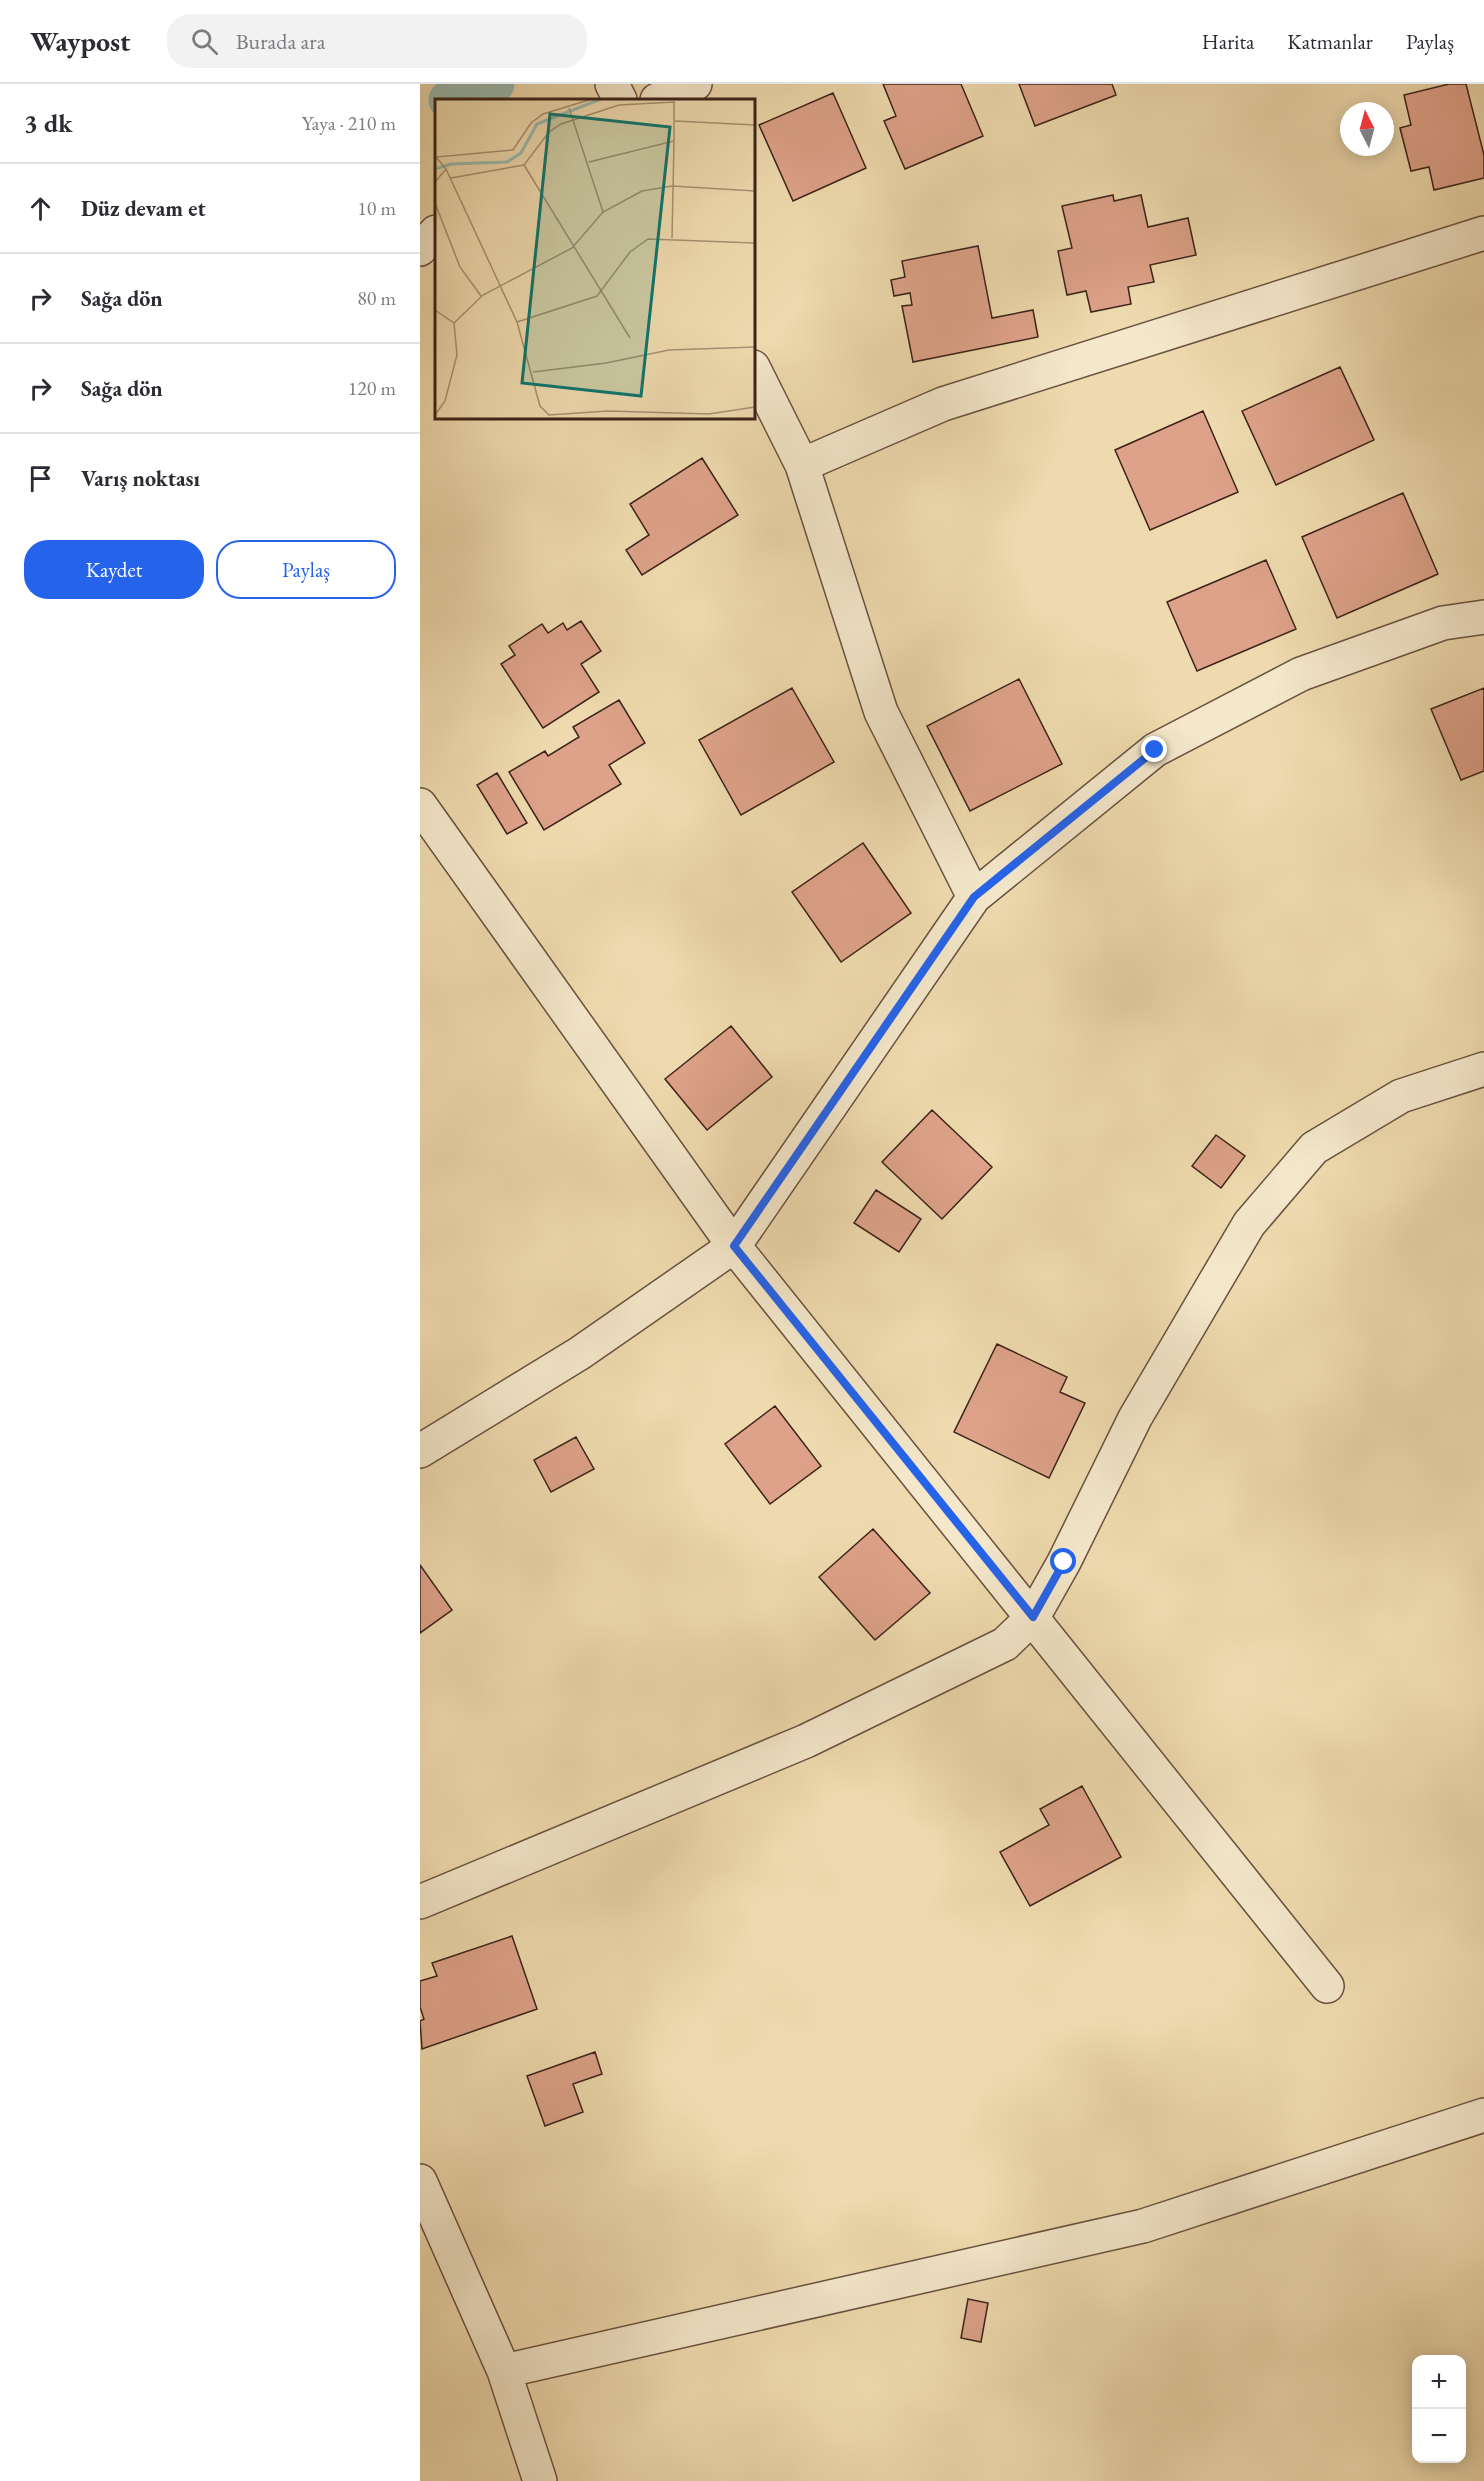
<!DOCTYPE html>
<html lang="tr">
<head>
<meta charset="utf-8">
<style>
  :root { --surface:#fff; --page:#f2f2f3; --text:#2b2b33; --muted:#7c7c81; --line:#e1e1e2; --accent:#2563eb }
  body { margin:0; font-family:"EB Garamond",serif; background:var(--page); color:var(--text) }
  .controls { position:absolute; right:18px; bottom:18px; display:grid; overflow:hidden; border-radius:12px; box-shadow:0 3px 15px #0003 }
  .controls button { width:54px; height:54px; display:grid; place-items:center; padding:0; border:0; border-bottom:2px solid var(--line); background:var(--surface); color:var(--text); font:30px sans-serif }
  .compass { position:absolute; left:920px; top:18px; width:54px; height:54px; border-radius:50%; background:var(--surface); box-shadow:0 3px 15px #0003; rotate:354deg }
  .stop { position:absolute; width:18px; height:18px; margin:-14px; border:4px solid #2563eb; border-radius:50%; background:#fff }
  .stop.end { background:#2563eb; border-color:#fff; box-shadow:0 2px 6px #0008 }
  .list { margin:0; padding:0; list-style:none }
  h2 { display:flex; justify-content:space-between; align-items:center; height:78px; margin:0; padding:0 24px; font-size:26px }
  h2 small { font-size:20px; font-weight:400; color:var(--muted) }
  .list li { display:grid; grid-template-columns:39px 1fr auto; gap:18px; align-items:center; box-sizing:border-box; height:90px; padding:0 24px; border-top:2px solid var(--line) }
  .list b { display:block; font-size:22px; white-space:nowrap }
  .list em { font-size:20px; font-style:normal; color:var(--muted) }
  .actions { display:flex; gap:12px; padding:18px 24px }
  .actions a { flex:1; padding:14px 0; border:2px solid var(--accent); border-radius:24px; text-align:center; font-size:21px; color:var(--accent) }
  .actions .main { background:var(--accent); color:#fff }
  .icon { flex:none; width:33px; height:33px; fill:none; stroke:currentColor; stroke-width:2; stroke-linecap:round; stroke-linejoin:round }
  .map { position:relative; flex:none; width:1064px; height:2397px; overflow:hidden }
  header { display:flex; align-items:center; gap:36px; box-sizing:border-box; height:84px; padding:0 30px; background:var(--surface); border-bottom:2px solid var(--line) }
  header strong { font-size:28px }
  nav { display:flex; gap:33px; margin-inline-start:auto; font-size:21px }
  .search { width:420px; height:54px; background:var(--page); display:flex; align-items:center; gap:15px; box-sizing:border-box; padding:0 21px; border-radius:24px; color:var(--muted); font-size:22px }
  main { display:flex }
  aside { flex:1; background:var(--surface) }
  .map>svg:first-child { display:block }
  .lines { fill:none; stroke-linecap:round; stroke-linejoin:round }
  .canal { stroke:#99baaf; stroke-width:39 }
  .building { fill:#dda289; stroke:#3c2319; stroke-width:1.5 }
  .minor-casing { stroke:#68513e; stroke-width:36 }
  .minor { stroke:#f4e7ca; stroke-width:33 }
  .route { stroke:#2563eb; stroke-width:8 }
  .inset-river { fill:none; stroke:#99baaf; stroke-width:3 }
  .inset-road { fill:none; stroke:#a79172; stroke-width:1.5 }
  .view { fill:#0f766e; fill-opacity:0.15; stroke:#0f766e; stroke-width:3 }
  .inset-edge { fill:none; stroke:#3c2319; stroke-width:3 }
</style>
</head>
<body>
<header>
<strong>Waypost</strong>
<div class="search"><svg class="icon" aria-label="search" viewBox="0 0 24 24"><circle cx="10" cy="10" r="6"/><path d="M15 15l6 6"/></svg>Burada ara</div>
<nav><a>Harita</a><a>Katmanlar</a><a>Paylaş</a></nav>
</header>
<main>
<aside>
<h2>3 dk<small>Yaya · 210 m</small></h2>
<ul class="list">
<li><svg class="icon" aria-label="ahead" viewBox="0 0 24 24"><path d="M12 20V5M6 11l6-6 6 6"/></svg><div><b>Düz devam et</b></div><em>10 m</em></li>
<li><svg class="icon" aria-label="right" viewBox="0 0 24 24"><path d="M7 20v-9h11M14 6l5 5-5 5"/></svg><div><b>Sağa dön</b></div><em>80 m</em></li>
<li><svg class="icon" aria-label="right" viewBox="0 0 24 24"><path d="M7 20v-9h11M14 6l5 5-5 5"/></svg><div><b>Sağa dön</b></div><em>120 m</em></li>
<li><svg class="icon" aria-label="arrive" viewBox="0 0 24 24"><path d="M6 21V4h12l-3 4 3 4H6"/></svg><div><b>Varış noktası</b></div></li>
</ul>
<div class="actions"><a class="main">Kaydet</a><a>Paylaş</a></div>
</aside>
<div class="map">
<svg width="1064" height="2397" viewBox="0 0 1064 2397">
  <rect width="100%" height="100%" fill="#eedaae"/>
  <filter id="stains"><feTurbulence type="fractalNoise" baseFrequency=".00333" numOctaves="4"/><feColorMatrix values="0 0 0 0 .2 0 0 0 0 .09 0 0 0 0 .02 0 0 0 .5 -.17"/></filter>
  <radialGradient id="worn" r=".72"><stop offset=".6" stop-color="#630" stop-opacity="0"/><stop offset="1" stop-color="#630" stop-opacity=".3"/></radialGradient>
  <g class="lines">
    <!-- canal -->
    <path class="canal" d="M28,16L75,0"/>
  </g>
  <!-- building -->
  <path class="building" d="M463,0H541L563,52L485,85L464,37L476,32Z
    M599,0H692L696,11L615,42Z
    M1029,0H1046L1064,71V94L1014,106L1009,83L991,87L980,44L991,41L984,11Z
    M413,9L446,84L373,117L339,41Z
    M693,111L694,117L721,111L728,143L768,134L776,171L730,181L734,198L708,203L711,220L671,228L666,207L647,211L638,167L652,164L642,122Z
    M558,162L572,234L613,226L618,253L493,278L482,222L492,221L490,209L474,212L471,196L485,193L482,177Z
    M920,283L954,356L856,401L822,327Z
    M783,327L818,408L730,446L695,366Z
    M282,374L318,431L222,491L206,466L229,451L210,420Z
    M983,409L1018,490L917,534L882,453Z
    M846,476L876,545L777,587L747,518Z
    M161,537L181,567L161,580L179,608L123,644L81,580L95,571L89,562L122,540L128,549L143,539L147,546Z
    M599,595L642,680L550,727L507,642Z
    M372,604L414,678L321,731L279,656Z
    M1064,604V687L1041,696L1011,625Z
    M199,616L225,659L189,681L201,700L124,746L89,688L125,667L128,672L159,653L153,643Z
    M77,689L107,739L87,750L57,701Z
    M443,759L491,829L421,878L372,808Z
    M311,942L352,993L287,1046L245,995Z
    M512,1026L572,1083L522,1135L462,1078Z
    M796,1051L825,1072L801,1104L772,1082Z
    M456,1106L501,1135L479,1168L434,1139Z
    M577,1260L647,1293L640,1308L665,1319L629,1394L534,1348Z
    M355,1322L401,1382L350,1420L305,1360Z
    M156,1353L174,1385L131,1408L114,1376Z
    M453,1445L510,1509L455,1556L399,1493Z
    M0,1481L32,1526L0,1549Z
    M662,1702L701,1773L610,1822L580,1768L629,1741L620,1725Z
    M92,1852L117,1925L2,1965L0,1937L4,1935L0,1923V1897L17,1892L12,1879Z
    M175,1968L182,1990L153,2000L163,2028L125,2042L107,1992Z
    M548,2215L568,2219L561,2258L541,2254Z"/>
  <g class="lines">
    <defs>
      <path id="minor" d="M192,0L200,16
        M237,16L275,0
        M0,165L16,148
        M333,283L382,381L461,628L554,813
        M382,381L523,320L1064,149
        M0,721L314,1162L907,1902
        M0,1367L160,1269L314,1162L554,813L735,666L881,590L1023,539L1064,533
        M0,1818L386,1657L585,1560L613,1533L644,1478L715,1334L829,1140L894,1064L981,1012L1064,985
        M0,2097L84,2287L120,2397
        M84,2287L723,2142L1064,2031"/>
    </defs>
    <!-- minor casing -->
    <use href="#minor" class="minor-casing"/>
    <!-- minor -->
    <use href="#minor" class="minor"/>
  </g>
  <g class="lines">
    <!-- route -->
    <path class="route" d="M644,1478L613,1533L314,1162L554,813L735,666"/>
  </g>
  <!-- overview -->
  <g transform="translate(15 15)">
    <rect width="320" height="320" fill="#eedaae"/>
    <path class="inset-river" d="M0,70L16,65L72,63L86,54L102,25L166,0"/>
    <path class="inset-road" d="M134,9L168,113M240,22L320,26M154,63L239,42V2M11,70L82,223L162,197L195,153L213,140L320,144M16,79L89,66M0,83L11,70L1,58L78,51L96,24L108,15L157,0M0,104L25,168L46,197M237,139L239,42M0,211L19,224L48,196L137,149L168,113L207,92L237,87L320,92M82,223L105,307L114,316L173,312L274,315L320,308M195,239L89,66L114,33L126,25L184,6L239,3M98,273L171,264L234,251L320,248M0,316L10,302L22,256L19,224"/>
    <path class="view" d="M115,15L235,28L206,297L87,284Z"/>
    <rect width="320" height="320" class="inset-edge"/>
  </g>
  <rect width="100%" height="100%" filter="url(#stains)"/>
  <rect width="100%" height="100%" fill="url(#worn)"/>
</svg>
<div class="controls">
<button>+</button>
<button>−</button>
</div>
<svg class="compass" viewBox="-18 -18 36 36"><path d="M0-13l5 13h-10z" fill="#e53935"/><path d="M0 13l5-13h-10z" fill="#7c7c81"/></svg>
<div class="stop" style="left:644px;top:1478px"></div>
<div class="stop end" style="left:735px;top:666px"></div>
</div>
</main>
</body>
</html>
